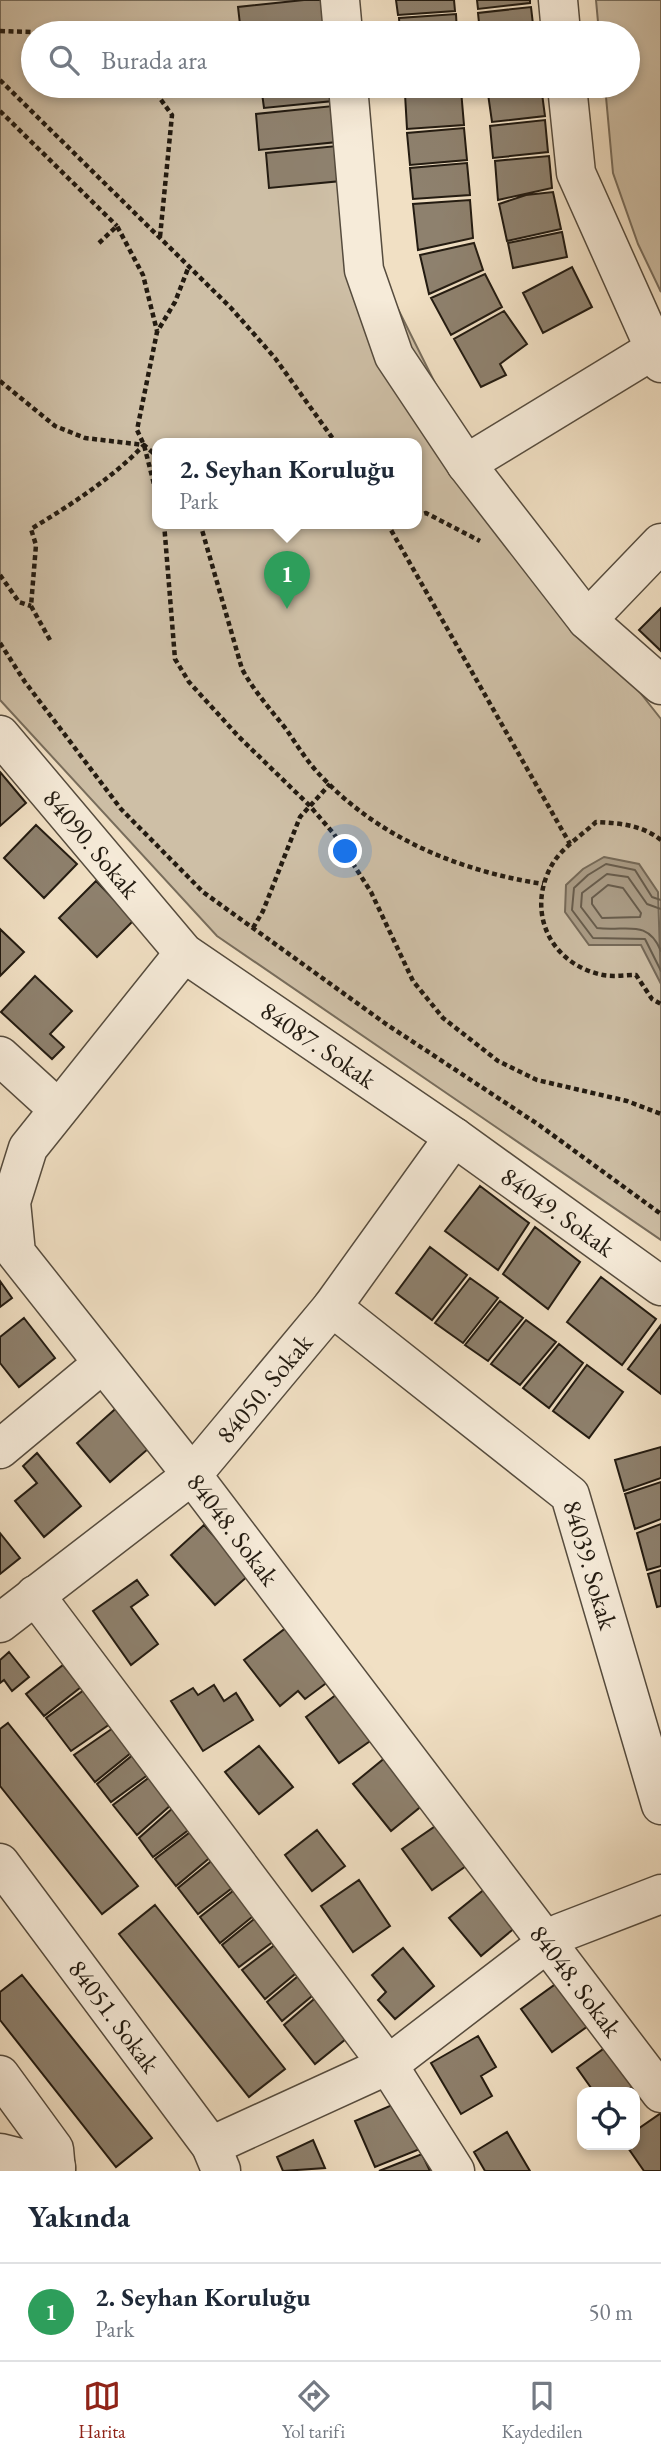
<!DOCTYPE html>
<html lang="tr">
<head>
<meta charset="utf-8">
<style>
  :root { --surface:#fff; --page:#f2f2f3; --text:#1f2937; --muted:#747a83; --line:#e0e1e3; --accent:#8f2418 }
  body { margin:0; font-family:"EB Garamond",serif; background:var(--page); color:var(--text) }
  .controls { position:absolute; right:21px; bottom:21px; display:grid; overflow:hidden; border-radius:14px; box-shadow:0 4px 10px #0003 }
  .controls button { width:63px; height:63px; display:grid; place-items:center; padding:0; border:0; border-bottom:2px solid var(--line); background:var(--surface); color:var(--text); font:35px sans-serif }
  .you { position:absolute; left:346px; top:852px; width:24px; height:24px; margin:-18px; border:5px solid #fff; border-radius:50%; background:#1a73e8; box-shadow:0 0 0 10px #1a73e833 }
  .badge { display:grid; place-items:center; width:46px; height:46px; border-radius:50%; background:var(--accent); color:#fff; font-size:23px; font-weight:700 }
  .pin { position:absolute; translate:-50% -58px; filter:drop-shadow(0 2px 4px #0008) }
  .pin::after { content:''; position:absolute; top:37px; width:24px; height:21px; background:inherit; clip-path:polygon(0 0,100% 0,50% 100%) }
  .popup { position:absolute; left:152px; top:438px; width:270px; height:91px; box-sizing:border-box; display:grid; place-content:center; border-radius:14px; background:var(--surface); filter:drop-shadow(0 2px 5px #0005); font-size:23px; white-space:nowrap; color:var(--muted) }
  .popup b { font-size:26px; color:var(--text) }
  .popup::after { content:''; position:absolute; left:50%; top:100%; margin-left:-14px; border:14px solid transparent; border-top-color:var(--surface) }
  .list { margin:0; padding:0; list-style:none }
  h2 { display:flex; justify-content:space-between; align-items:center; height:91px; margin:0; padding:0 28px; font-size:30px }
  h2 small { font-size:23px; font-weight:400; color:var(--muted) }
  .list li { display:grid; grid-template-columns:46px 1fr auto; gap:21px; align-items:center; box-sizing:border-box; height:98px; padding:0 28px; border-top:2px solid var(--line) }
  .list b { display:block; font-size:26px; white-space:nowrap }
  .list p { margin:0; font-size:23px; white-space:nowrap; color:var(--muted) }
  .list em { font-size:23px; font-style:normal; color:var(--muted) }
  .icon { flex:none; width:38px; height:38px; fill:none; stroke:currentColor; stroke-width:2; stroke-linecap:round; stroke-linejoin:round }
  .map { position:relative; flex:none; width:661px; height:2171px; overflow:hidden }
  .search { position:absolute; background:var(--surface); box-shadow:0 4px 10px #0003; left:21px; right:21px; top:21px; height:77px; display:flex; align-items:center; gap:18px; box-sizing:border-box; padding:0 24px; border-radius:38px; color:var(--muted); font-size:26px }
  .sheet { height:189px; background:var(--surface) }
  nav { display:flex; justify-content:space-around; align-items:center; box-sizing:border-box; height:98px; border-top:2px solid var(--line); background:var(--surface); font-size:19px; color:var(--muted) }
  nav a { display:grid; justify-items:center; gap:4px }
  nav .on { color:var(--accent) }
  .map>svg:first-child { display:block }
  .green { fill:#cebfa6; stroke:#786d5c; stroke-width:2; fill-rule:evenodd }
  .water { fill:#ab9d87; stroke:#756958; stroke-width:2 }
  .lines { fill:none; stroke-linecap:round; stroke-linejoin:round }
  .shore { stroke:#675c4c; stroke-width:2 }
  .building { fill:#8e816e; stroke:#231b11; stroke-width:2 }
  .minor-casing { stroke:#564c3e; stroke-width:41 }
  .path { stroke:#231b11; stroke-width:4.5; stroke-dasharray:5 3.5; stroke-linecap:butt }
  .minor { stroke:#f6ebd9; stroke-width:38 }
  .labels { text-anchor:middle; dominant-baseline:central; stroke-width:7; stroke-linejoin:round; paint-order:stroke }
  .street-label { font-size:26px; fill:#231b11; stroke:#f6ebd9 }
</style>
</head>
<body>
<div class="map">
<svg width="661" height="2171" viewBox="0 0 661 2171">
  <rect width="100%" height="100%" fill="#f1e0c4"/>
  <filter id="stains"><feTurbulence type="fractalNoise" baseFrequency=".00286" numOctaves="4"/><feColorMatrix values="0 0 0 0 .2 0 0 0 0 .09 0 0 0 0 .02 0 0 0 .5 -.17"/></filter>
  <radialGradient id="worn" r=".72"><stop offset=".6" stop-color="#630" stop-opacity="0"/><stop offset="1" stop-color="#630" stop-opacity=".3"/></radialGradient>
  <!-- green -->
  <path class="green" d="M0,0H336L341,33H33V86H349L379,271L503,519L661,719V1240L217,936L0,700ZM158,443H416V523H158Z
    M596,0H661V292L638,244L613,173L605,86H628V33H599Z"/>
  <!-- water -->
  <path class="water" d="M604,857L639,864L658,892L661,984L641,945H589L565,912L566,885L583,869Z"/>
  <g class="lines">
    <!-- shore -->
    <path class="shore" d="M608,885L623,888L641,913L640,917L602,918L592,904V898Z
      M661,900L652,897L635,870L606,864L588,875L574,888L572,910L593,938L645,939L661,971
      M661,909L647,904L628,877L607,874L582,893L581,907L597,928C626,932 647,918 661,951"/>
  </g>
  <!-- building -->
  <path class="building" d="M304,0H322L326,33H241L238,7Z
    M396,0H454L455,11L398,15Z
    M477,0H530V3L478,9Z
    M531,7L534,33H480L478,13Z
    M456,14L457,33H400L399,18Z
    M261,86H331L333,101L264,108Z
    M541,86L545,116L492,122L487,87Z
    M461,90L464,125L407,129L405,94Z
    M333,106L337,142L259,150L256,114Z
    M545,120L548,152L493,158L490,126Z
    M464,128L467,160L410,165L407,133Z
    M337,146L341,181L269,188L266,153Z
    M549,156L552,188L498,200L495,161Z
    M467,163L470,195L413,199L410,168Z
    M553,192L561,229L507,241L499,204L526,195Z
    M470,200L473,238L418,250L413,204Z
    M562,232L567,257L513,268L508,243Z
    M474,243L483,270L429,294L420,255Z
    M572,267L592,307L543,333L523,293Z
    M485,274L502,307L451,335L431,298Z
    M504,311L527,344L500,364L506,375L481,387L454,339Z
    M661,608V651L639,630Z
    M0,772L26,803L0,826Z
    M36,825L77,864L44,898L4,858Z
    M96,881L134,920L97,957L59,918Z
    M0,929L24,952L0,976Z
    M35,976L72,1011L50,1034L64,1047L52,1059L1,1012Z
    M480,1186L529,1223L498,1270L445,1231Z
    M535,1227L580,1262L548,1309L503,1274Z
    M430,1247L467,1275L432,1320L396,1293Z
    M601,1277L656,1319L622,1365L567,1322Z
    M470,1278L498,1298L463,1343L435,1323Z
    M0,1281L12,1298L0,1307Z
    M500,1301L523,1318L488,1361L465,1345Z
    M24,1318L55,1358L19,1387L0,1363V1337Z
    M526,1320L556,1342L520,1385L491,1364Z
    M661,1325V1394L628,1369Z
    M559,1344L583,1363L549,1408L523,1388Z
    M587,1365L623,1392L589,1438L553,1411Z
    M122,1403L156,1442L110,1482L77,1443Z
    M661,1447V1478L624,1491L615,1460Z
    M37,1453L81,1506L44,1537L15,1501L37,1483L23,1466Z
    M661,1482V1519L635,1529L625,1494Z
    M661,1524V1566L647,1570L637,1533Z
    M204,1525L249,1575L215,1605L171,1555Z
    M0,1533L20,1558L0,1574Z
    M661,1570V1606L657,1607L648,1574Z
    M137,1580L148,1595L131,1607L158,1644L131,1665L93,1611Z
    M291,1624L333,1678L305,1699L298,1691L280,1706L244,1660Z
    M9,1652L29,1677L12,1691L4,1680L0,1683V1660Z
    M63,1665L81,1687L44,1716L26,1694Z
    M214,1685L224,1701L236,1693L253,1720L203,1751L171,1701L193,1688L198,1695Z
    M84,1690L110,1724L71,1751L46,1718Z
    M340,1692L373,1739L339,1763L306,1717Z
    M8,1723L138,1886L102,1914L0,1786V1729Z
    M113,1728L132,1752L95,1782L74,1755Z
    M259,1746L293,1787L259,1814L225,1772Z
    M134,1754L149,1774L111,1802L97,1784Z
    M386,1757L424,1804L391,1831L353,1784Z
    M151,1776L172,1804L137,1835L113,1805Z
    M174,1807L191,1828L153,1857L139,1838Z
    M437,1825L466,1866L432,1890L402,1849Z
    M193,1830L213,1855L176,1886L155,1859Z
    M317,1830L345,1866L312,1891L285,1855Z
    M215,1858L236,1885L198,1914L178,1888Z
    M359,1880L390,1926L353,1952L321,1906Z
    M238,1887L257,1913L220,1943L200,1917Z
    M486,1888L517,1926L481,1956L449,1918Z
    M155,1905L285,2069L249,2097L119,1934Z
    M259,1915L278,1938L239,1967L222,1945Z
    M280,1941L301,1969L265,1999L242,1970Z
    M403,1948L434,1986L395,2019L378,2000L386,1992L372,1975Z
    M303,1972L318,1991L282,2021L267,2002Z
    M22,1975L152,2138L116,2167L0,2020V1992Z
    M557,1983L588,2026L552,2052L521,2009Z
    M320,1994L352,2034L315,2064L284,2025Z
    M478,2036L496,2067L481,2076L492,2096L461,2114L431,2063Z
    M606,2047L634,2085L625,2092H594L577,2068Z
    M399,2102L420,2149L375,2167L355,2121Z
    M661,2113V2171H644L626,2145H635V2131Z
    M507,2132L530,2171H485L474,2152Z
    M313,2140L325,2168L283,2171L277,2157Z
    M422,2154L430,2171H379Z"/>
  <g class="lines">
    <defs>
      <g id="minor">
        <path d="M340,0L343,33"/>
        <path d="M558,0L561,33"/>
        <path d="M348,86L364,270L394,356L466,464L587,620L661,685"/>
        <path d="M567,86L576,173L661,363"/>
        <path d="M466,464L653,350"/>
        <path d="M587,620L661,543"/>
        <path id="s1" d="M0,735L184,953L454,1137L661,1286"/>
        <path id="s2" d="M184,953L28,1148L11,1202L16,1253L192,1475L661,2093"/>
        <path d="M0,1056L57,1108"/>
        <path id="s3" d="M332,1307L570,1495L661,1805"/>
        <path d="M0,1449L102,1364"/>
        <path d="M35,1595L388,2065L455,2171"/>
        <path id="s4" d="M0,1623L192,1475L332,1307L454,1137"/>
        <path id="s5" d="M0,1863L211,2146L221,2170"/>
        <path d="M0,2075L54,2149L56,2171"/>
        <path d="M211,2146L388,2065L560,1933L661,1894"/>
        <path d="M0,2153L56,2167"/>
      </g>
    </defs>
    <!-- minor casing -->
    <use href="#minor" class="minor-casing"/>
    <!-- path -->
    <path class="path" d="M0,31L59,33
      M0,80L231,308L275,358L336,443
      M151,86L172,115L160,237
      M0,111L117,226
      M99,243L117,226L143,275L157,331
      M0,381L55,426L85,438L144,445L158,457
      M158,500L144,445L137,430L157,332L175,302L189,266
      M416,516L426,513L480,541
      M164,523L175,659L189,682L239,737L309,805L334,834L371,892L413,981L443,1018L498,1061L537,1080L627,1101L661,1114
      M200,523L242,669C254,691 270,709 286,729C297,745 308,763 321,776C380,839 460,871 543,884
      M387,523L570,844
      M0,575L19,602L31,606
      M50,640L31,606L36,545L31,529C72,504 111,479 144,445
      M0,643L25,682L121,809L203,892L386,1024L539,1125L661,1214
      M661,840C642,825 620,823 596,822C582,835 563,847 553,863C525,910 549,964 603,975C613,977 625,975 636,975L652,999L661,1004
      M253,928L263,911L300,817L330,784"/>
    <!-- minor -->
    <use href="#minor" class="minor"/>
  </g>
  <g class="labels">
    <!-- street labels -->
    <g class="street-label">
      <text stroke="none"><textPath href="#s1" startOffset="142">84090. Sokak</textPath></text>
      <text stroke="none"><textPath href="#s1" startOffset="448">84087. Sokak</textPath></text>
      <text stroke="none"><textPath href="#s1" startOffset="740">84049. Sokak</textPath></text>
      <text stroke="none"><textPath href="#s4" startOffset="355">84050. Sokak</textPath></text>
      <text stroke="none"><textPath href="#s2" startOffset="709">84048. Sokak</textPath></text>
      <text stroke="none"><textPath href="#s3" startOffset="376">84039. Sokak</textPath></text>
      <text stroke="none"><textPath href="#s2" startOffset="1276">84048. Sokak</textPath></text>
      <text stroke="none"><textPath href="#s5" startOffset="191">84051. Sokak</textPath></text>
    </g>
  </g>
  <rect width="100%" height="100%" filter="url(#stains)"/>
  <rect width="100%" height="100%" fill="url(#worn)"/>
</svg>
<div class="controls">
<button><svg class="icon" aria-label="locate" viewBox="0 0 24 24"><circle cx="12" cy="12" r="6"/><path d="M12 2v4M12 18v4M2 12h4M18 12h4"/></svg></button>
</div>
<div class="you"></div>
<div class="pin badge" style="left:287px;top:609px;background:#2e9e5b">1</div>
<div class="popup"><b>2. Seyhan Koruluğu</b>Park</div>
<div class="search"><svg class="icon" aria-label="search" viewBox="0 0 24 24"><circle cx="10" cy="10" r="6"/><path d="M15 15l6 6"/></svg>Burada ara</div>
</div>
<section class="sheet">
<h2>Yakında<small></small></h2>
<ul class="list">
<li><span class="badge" style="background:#2e9e5b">1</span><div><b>2. Seyhan Koruluğu</b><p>Park</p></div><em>50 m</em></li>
</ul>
</section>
<nav>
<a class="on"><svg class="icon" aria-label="map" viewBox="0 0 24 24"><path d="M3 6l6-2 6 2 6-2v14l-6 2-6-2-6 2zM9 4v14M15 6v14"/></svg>Harita</a>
<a><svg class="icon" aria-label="directions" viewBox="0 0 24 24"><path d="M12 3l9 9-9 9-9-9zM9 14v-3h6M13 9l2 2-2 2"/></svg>Yol tarifi</a>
<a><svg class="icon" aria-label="saved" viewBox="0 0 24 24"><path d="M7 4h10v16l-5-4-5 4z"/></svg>Kaydedilen</a>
</nav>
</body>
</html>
